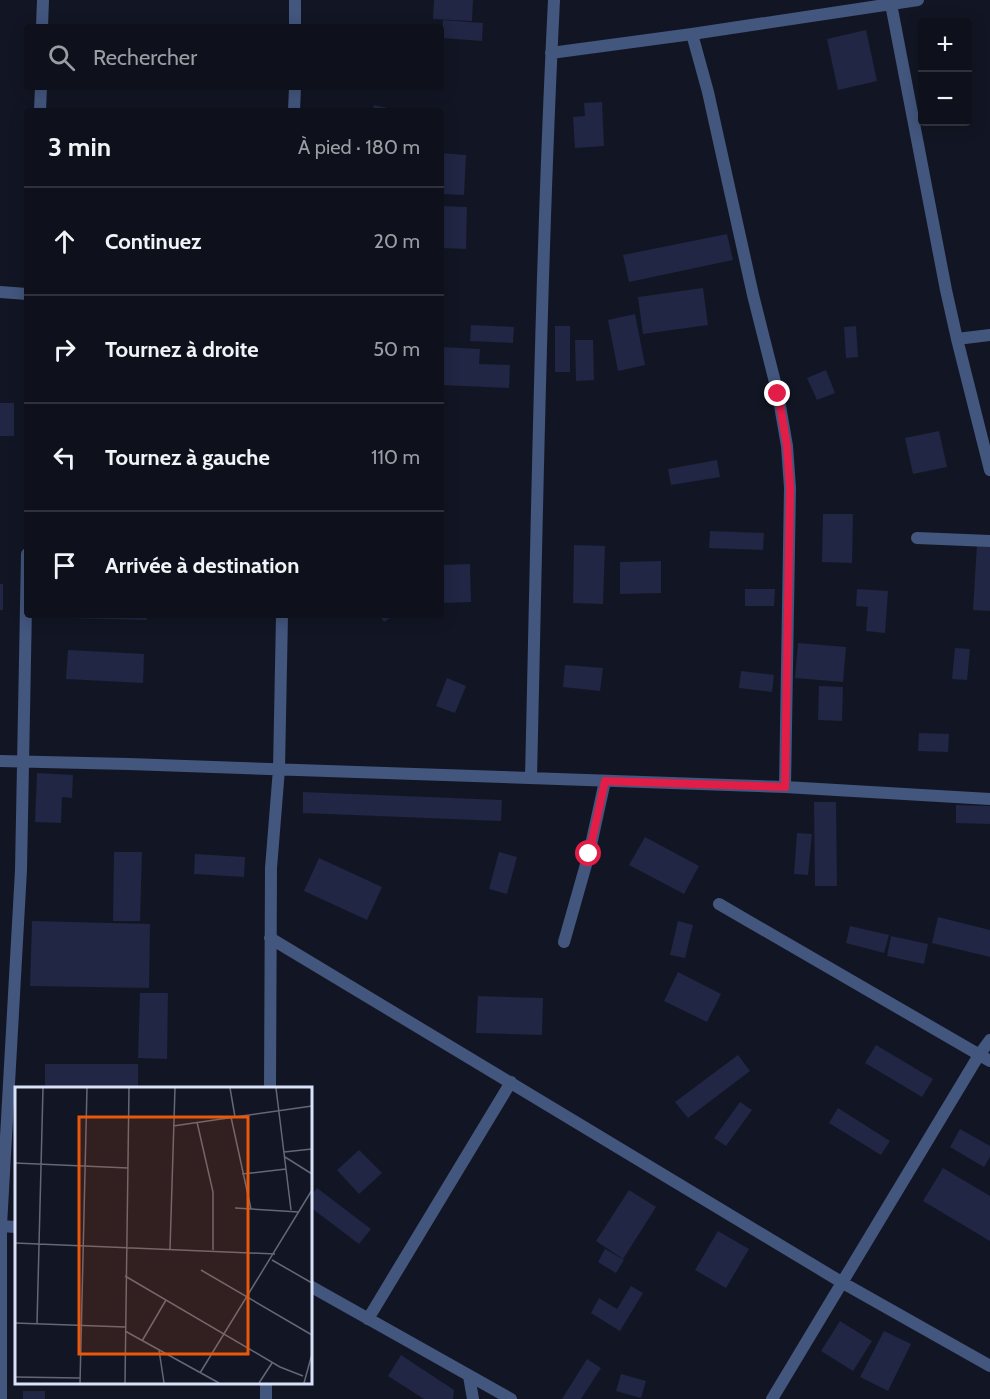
<!DOCTYPE html>
<html lang="fr">
<head>
<meta charset="utf-8">
<style>
  :root { --surface:#0e101b; --page:#171924; --text:#f1f3f6; --muted:#9b9da3; --line:#2e303a }
  body { margin:0; font-family:Cabin,sans-serif; background:var(--page); color:var(--text) }
  .controls { position:absolute; right:18px; top:18px; display:grid; overflow:hidden; border-radius:6px; box-shadow:0 3px 15px #0003 }
  .controls button { width:54px; height:54px; display:grid; place-items:center; padding:0; border:0; border-bottom:2px solid var(--line); background:var(--surface); color:var(--text); font:30px sans-serif }
  .stop { position:absolute; width:18px; height:18px; margin:-14px; border:4px solid #e11d48; border-radius:50%; background:#fff }
  .stop.end { background:#e11d48; border-color:#fff; box-shadow:0 2px 6px #0008 }
  .list { margin:0; padding:0; list-style:none }
  h2 { display:flex; justify-content:space-between; align-items:center; height:78px; margin:0; padding:0 24px; font-size:26px }
  h2 small { font-size:20px; font-weight:400; color:var(--muted) }
  .list li { display:grid; grid-template-columns:39px 1fr auto; gap:18px; align-items:center; box-sizing:border-box; height:108px; padding:0 24px; border-top:2px solid var(--line) }
  .list b { display:block; font-size:22px; white-space:nowrap }
  .list em { font-size:20px; font-style:normal; color:var(--muted) }
  .icon { flex:none; width:33px; height:33px; fill:none; stroke:currentColor; stroke-width:2; stroke-linecap:round; stroke-linejoin:round }
  .map { position:relative; flex:none; width:990px; height:1399px; overflow:hidden }
  .search { position:absolute; background:var(--surface); box-shadow:0 3px 15px #0003; left:24px; top:24px; width:420px; height:66px; display:flex; align-items:center; gap:15px; box-sizing:border-box; padding:0 21px; border-radius:6px; color:var(--muted); font-size:22px }
  .panel { position:absolute; background:var(--surface); box-shadow:0 3px 15px #0003; left:24px; top:108px; width:420px; height:510px; border-radius:6px }
  .map>svg:first-child { display:block }
  .building { fill:#202643 }
  .lines { fill:none; stroke-linecap:round; stroke-linejoin:round }
  .lane { stroke:#43567e; stroke-width:12 }
  .street { stroke:#43567e; stroke-width:12 }
  .route { stroke:#e11d48; stroke-width:8 }
  .inset-road { fill:none; stroke:#62687a; stroke-width:1.5 }
  .view { fill:#e8590c; fill-opacity:0.15; stroke:#e8590c; stroke-width:3 }
  .inset-edge { fill:none; stroke:#dae2fa; stroke-width:3 }
</style>
</head>
<body>
<div class="map">
<svg width="990" height="1399" viewBox="0 0 990 1399">
  <rect width="100%" height="100%" fill="#121624"/>
  <!-- building -->
  <path class="building" d="M434,0H473L472,21L433,19Z
    M443,20L483,23L482,41L442,38Z
    M866,30L877,81L838,90L827,39Z
    M392,87H429V90L392,89Z
    M602,102L604,146L575,148L573,117L585,116L584,103Z
    M374,105L397,110V111H372Z
    M441,153L466,155L464,195L441,194Z
    M441,206L467,207L466,249L441,248Z
    M727,234L733,260L629,282L623,255Z
    M703,288L708,325L643,334L638,297Z
    M635,314L645,365L618,371L608,320Z
    M471,325L514,327L513,343L470,341Z
    M555,326H570V372H555Z
    M856,326L858,357L846,358L844,327Z
    M575,340H593L594,380L576,381Z
    M441,347L480,349L479,364L510,365L509,388L441,385Z
    M826,370L835,393L817,400L807,378Z
    M0,403H14V436H0Z
    M939,431L947,467L913,474L905,438Z
    M717,460L720,477L671,485L668,469Z
    M823,514H853L852,563L822,562Z
    M710,531L764,533L763,550L709,548Z
    M977,544L990,545V611L973,610Z
    M574,545L605,546L603,604L573,603Z
    M661,561V593L620,594V562Z
    M470,564L471,602L441,603V565Z
    M0,584H3V610H0Z
    M745,589H775L774,606H745Z
    M857,589L888,591L885,633L866,631L868,607L856,606Z
    M66,615H147V620L66,618Z
    M379,615H395L384,622Z
    M798,643L846,647L843,682L795,678Z
    M955,648L970,649L967,680L952,679Z
    M68,650L144,654L143,683L66,679Z
    M565,665L603,668L600,691L563,687Z
    M741,671L774,675L772,692L739,688Z
    M447,678L466,686L455,713L436,706Z
    M819,686L843,687L842,721L818,720Z
    M919,733L949,734L948,752L918,751Z
    M37,773L73,775L72,798L62,797L61,823L35,822Z
    M303,792L502,800L501,821L303,813Z
    M814,802H836L837,886H815Z
    M956,805L990,806V824L956,823Z
    M797,833L812,834L808,875L794,874Z
    M645,837L699,866L684,894L629,865Z
    M114,852H142L140,921H113Z
    M499,852L517,857L507,894L489,889Z
    M195,854L245,857L244,877L194,874Z
    M319,858L382,887L367,920L304,891Z
    M938,917L990,930V957L932,943Z
    M32,921L150,924L149,988L30,986Z
    M678,921L693,925L685,958L670,955Z
    M850,926L889,935L884,953L846,943Z
    M891,936L928,944L924,964L887,956Z
    M678,972L721,994L707,1022L664,1001Z
    M140,993H168L167,1059L138,1058Z
    M478,996L543,998L542,1035L476,1033Z
    M876,1045L933,1079L922,1097L865,1063Z
    M738,1055L750,1071L688,1118L675,1102Z
    M45,1064H138V1088H45Z
    M740,1102L752,1110L726,1146L714,1138Z
    M838,1108L890,1141L881,1155L829,1123Z
    M960,1129L990,1146V1157L984,1167L950,1147Z
    M359,1150L382,1173L359,1194L337,1170Z
    M943,1168L990,1196V1241L923,1201Z
    M317,1188L371,1229L359,1244L310,1207V1197Z
    M629,1190L656,1207L623,1259L596,1241Z
    M718,1231L749,1249L726,1288L695,1270Z
    M605,1249L624,1260L616,1273L598,1262Z
    M631,1286L643,1293L620,1331L591,1313L599,1298L617,1309Z
    M840,1321L872,1341L853,1371L821,1351Z
    M884,1331L911,1344L888,1391L860,1377Z
    M401,1355L454,1390L453,1399H424L388,1376Z
    M587,1359L601,1368L581,1399H562Z
    M621,1374L646,1381L641,1398L616,1391Z
    M23,1391H45V1399H23Z"/>
  <g class="lines">
    <!-- lane -->
    <path class="lane" d="M564,942L589,854L605,781"/>
    <!-- street -->
    <path class="street" d="M295,0V27
      M891,4L946,290L957,339L990,470
      M42,27L43,0
      M692,34L708,92L753,295L778,394L787,446L790,488L785,787
      M551,53L692,34L918,0
      M40,111L41,87
      M294,111L295,87
      M0,292L27,294
      M957,339L990,335
      M917,538L990,541
      M0,761L129,764L785,787L990,799
      M531,778C537,519 541,259 554,0
      M719,904L990,1061
      M270,938L843,1283L990,1366
      M270,1088L271,868L279,769L282,615
      M0,1226L16,1227
      M310,1286L511,1399
      M368,1319L511,1082
      M469,1376L473,1399
      M1,1399V1226L21,870L27,554
      M266,1399V1382
      M772,1399L979,1055L990,1040"/>
  </g>
  <g class="lines">
    <!-- route -->
    <path class="route" d="M589,854L605,781L785,787L790,488L787,446L778,394"/>
  </g>
  <!-- overview -->
  <g transform="translate(15 1087)">
    <rect width="297" height="297" fill="#121624"/>
    <path class="inset-road" d="M215,1L220,30M261,1L276,123M216,30L236,122M182,35L198,105V163M158,39L297,19M269,65L297,62M270,70L297,87M0,76L113,81M227,87L271,82M220,121L284,125M0,156L260,167M155,162L160,1M257,173L297,196M186,183L297,248M110,189L265,280L288,289M0,236L110,240M22,237L28,1M110,244L204,296M127,254L151,213M144,263L149,296M185,286L297,103M0,290L65,291M65,296L72,1M110,296L114,1M244,296L257,276M289,296L297,267"/>
    <path class="view" d="M64,30H233V267H64Z"/>
    <rect width="297" height="297" class="inset-edge"/>
  </g>
</svg>
<div class="controls">
<button>+</button>
<button>−</button>
</div>
<div class="stop" style="left:589px;top:854px"></div>
<div class="stop end" style="left:778px;top:394px"></div>
<div class="search"><svg class="icon" aria-label="search" viewBox="0 0 24 24"><circle cx="10" cy="10" r="6"/><path d="M15 15l6 6"/></svg>Rechercher</div>
<section class="panel">
<h2>3 min<small>À pied · 180 m</small></h2>
<ul class="list">
<li><svg class="icon" aria-label="ahead" viewBox="0 0 24 24"><path d="M12 20V5M6 11l6-6 6 6"/></svg><div><b>Continuez</b></div><em>20 m</em></li>
<li><svg class="icon" aria-label="right" viewBox="0 0 24 24"><path d="M7 20v-9h11M14 6l5 5-5 5"/></svg><div><b>Tournez à droite</b></div><em>50 m</em></li>
<li><svg class="icon" aria-label="left" viewBox="0 0 24 24"><path d="M17 20v-9H6M10 6l-5 5 5 5"/></svg><div><b>Tournez à gauche</b></div><em>110 m</em></li>
<li><svg class="icon" aria-label="arrive" viewBox="0 0 24 24"><path d="M6 21V4h12l-3 4 3 4H6"/></svg><div><b>Arrivée à destination</b></div></li>
</ul>
</section>
</div>
</body>
</html>
